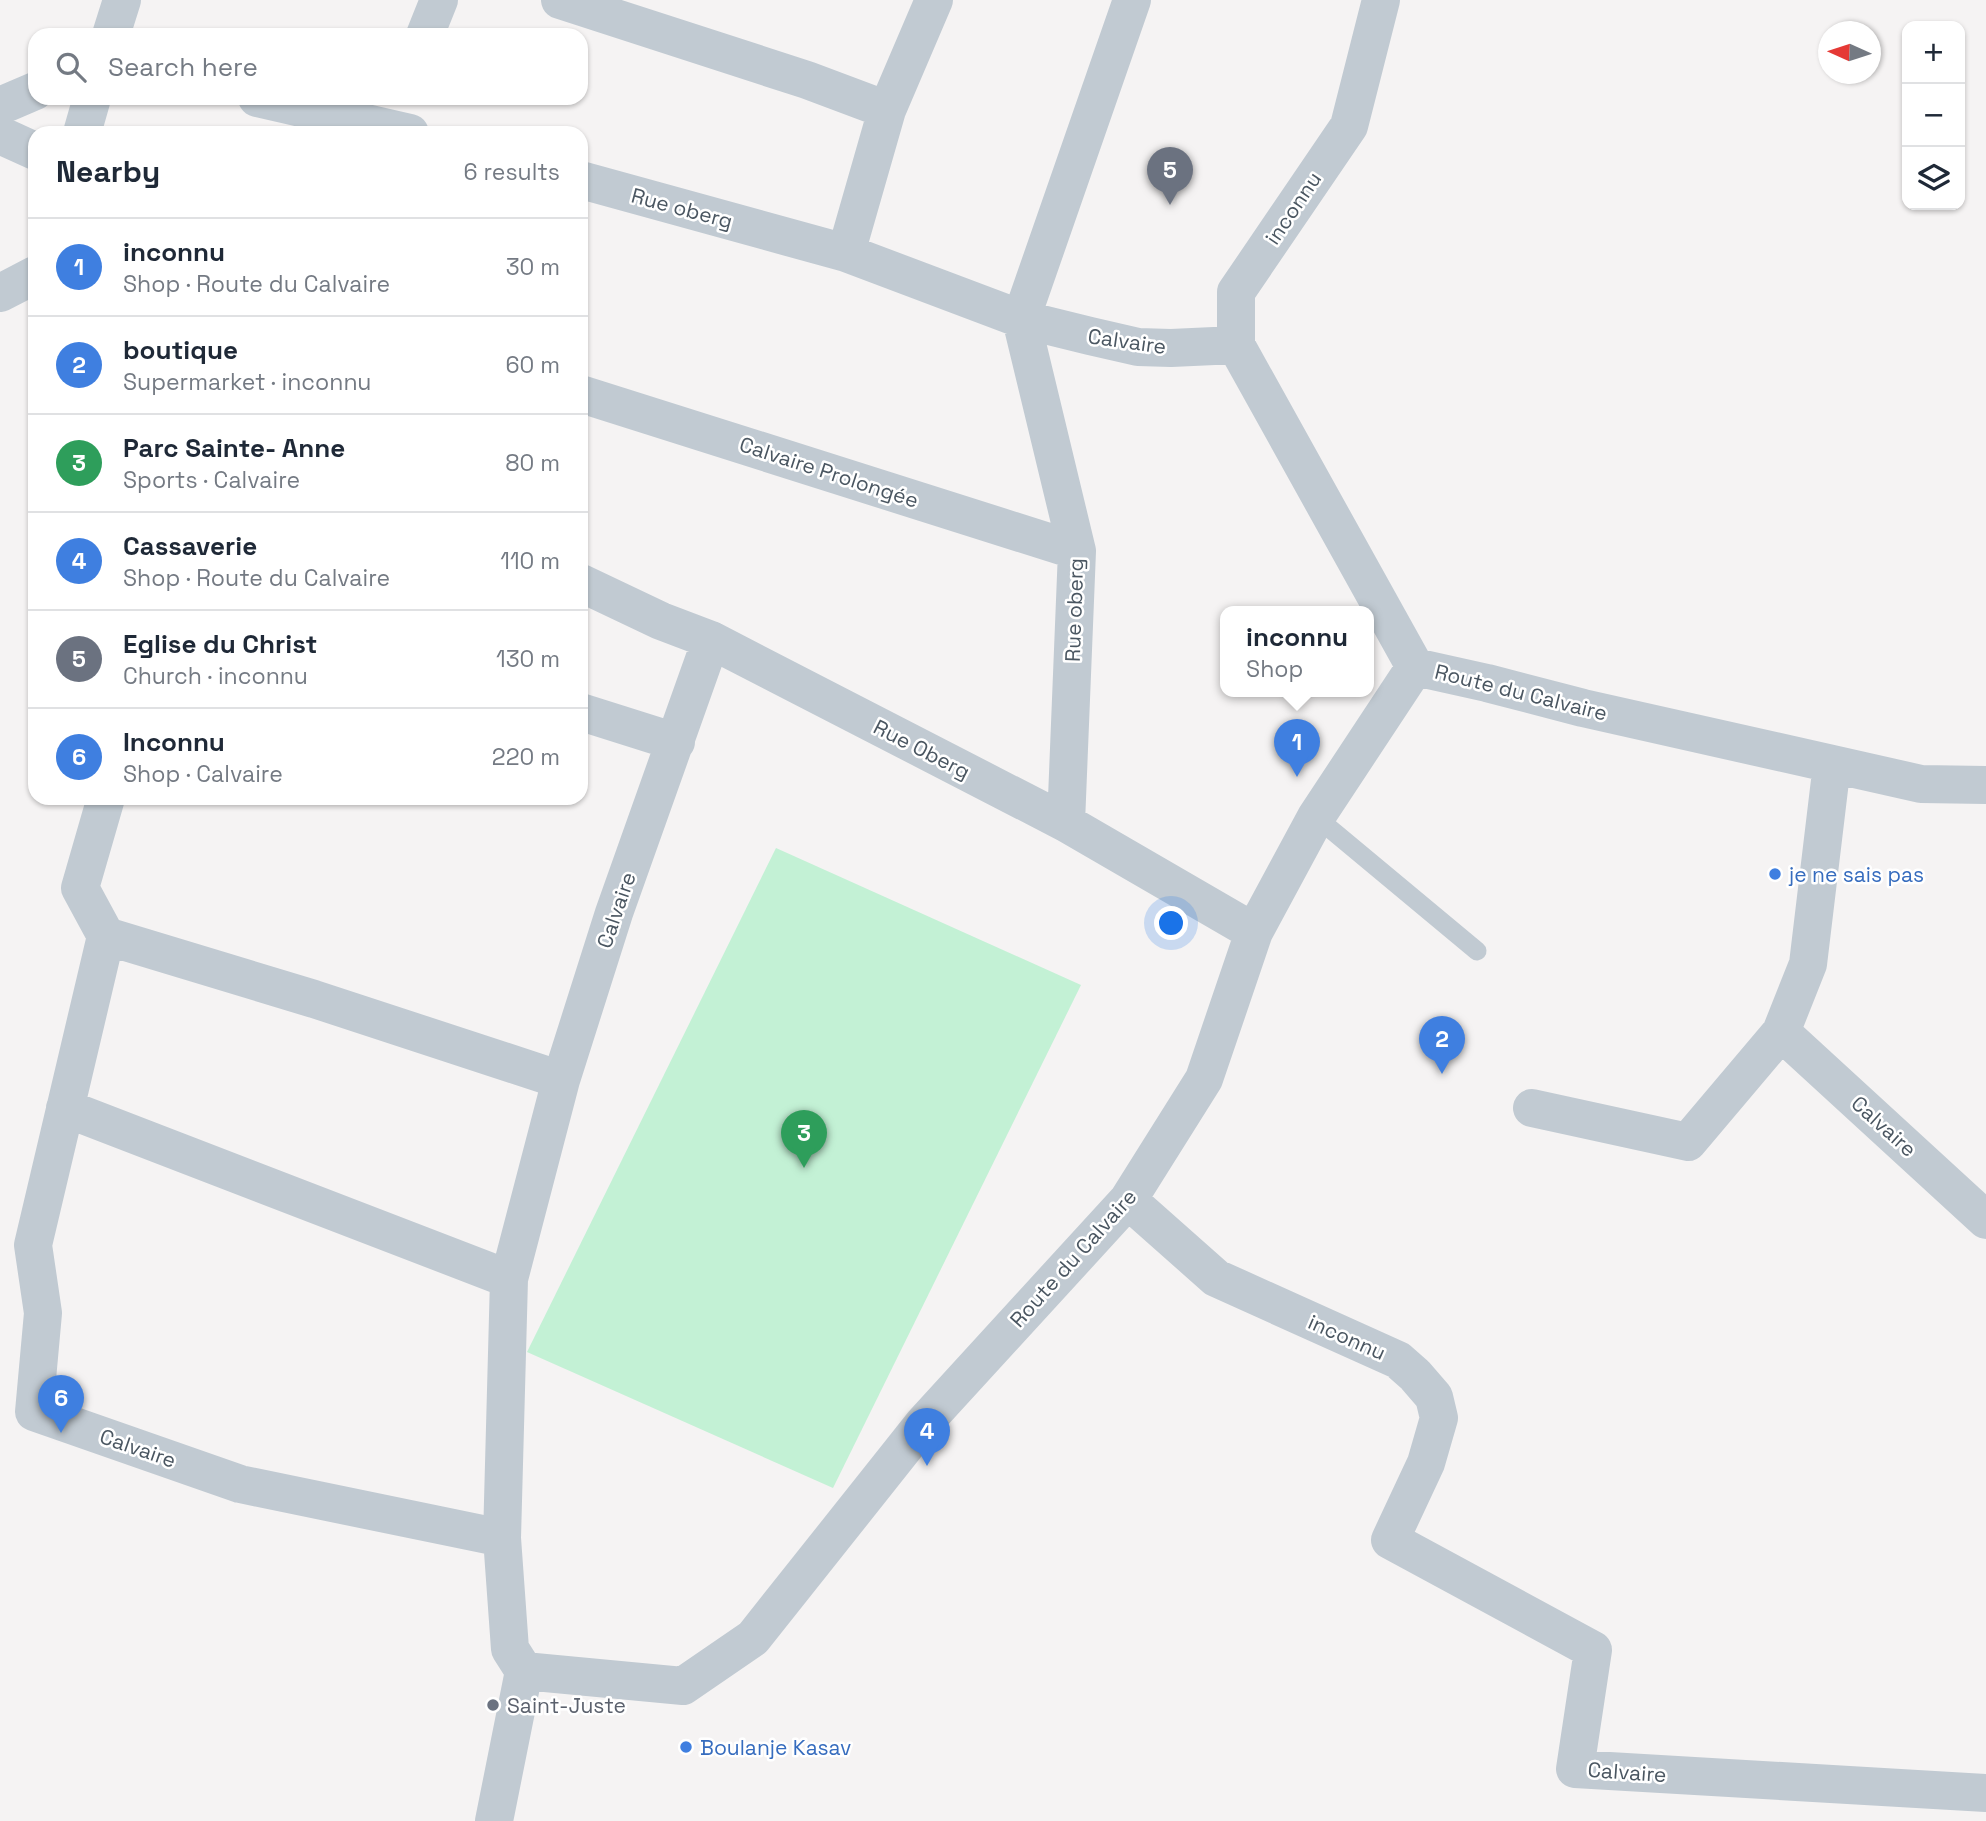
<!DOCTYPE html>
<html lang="en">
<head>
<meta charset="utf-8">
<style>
  :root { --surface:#fff; --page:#f6f6f7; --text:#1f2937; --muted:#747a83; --line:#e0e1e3; --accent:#1a73e8 }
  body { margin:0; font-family:"Space Grotesk",sans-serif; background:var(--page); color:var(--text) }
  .controls { position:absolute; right:21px; top:21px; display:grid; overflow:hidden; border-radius:14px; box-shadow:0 2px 5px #0004 }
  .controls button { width:63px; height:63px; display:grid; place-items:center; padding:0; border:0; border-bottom:2px solid var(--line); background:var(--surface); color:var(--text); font:35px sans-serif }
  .compass { position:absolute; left:1818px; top:21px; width:63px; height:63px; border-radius:50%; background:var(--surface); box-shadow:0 2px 5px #0004; rotate:273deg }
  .you { position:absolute; left:1172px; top:924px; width:24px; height:24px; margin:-18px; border:5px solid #fff; border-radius:50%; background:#1a73e8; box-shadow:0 0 0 10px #1a73e833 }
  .badge { display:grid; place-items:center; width:46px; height:46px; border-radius:50%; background:var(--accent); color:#fff; font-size:23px; font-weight:700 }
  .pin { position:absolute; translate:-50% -58px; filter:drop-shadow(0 2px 4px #0008) }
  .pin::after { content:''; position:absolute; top:37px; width:24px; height:21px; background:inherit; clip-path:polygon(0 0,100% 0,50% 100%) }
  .popup { position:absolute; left:1220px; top:606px; width:154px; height:91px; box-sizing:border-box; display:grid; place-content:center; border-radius:14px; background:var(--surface); filter:drop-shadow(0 2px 5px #0005); font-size:23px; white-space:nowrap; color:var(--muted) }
  .popup b { font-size:26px; color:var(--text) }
  .popup::after { content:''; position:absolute; left:50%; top:100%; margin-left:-14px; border:14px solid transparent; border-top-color:var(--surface) }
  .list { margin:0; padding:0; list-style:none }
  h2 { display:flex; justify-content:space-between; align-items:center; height:91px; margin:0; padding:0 28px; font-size:30px }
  h2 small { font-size:23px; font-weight:400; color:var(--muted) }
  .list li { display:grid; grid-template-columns:46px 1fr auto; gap:21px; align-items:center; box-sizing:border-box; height:98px; padding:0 28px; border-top:2px solid var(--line) }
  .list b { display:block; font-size:26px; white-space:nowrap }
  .list p { margin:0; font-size:23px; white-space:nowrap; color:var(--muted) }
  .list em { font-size:23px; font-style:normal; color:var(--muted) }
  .icon { flex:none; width:38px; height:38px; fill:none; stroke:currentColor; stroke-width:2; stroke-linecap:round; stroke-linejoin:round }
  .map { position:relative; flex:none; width:1986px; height:1821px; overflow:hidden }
  .search { position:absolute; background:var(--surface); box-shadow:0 2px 5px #0004; left:28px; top:28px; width:560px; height:77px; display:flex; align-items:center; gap:18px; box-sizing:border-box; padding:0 24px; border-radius:21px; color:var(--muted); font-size:26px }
  .panel { position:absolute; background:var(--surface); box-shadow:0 2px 5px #0004; left:28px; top:126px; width:560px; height:679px; border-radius:21px }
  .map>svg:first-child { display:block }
  .green { fill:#c3f1d5 }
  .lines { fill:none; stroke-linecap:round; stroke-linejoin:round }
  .service { stroke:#c1cad2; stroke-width:19 }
  .minor { stroke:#c1cad2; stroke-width:38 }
  .shop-dot { fill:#3f7fe0; stroke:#fff; stroke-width:2.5 }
  .worship-dot { fill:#6b7280; stroke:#fff; stroke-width:2.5 }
  .labels { text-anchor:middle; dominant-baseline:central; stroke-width:5; stroke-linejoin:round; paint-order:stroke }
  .street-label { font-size:21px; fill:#4a5661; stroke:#fff }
  .shop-label { font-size:21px; fill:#366cbe; stroke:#fff; text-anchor:start }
  .worship-label { font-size:21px; fill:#5b616d; stroke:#fff; text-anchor:start }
</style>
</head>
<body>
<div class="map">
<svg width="1986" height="1821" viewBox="0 0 1986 1821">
  <rect width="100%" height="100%" fill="#f5f3f3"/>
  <!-- green -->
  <path class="green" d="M776,848L1081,985L833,1488L527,1352Z"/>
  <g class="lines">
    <!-- service -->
    <path class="service" d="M1316,817L1477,951"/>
    <!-- minor -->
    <path class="minor" d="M560,0L807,80L887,110L934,0
      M1381,0L1349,126L1236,292V345L1415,667
      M111,35L122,0
      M425,35L439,0
      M257,98L410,133
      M0,106L35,91
      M82,133L92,98
      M0,135L35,151
      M581,180L846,253L1021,319L1090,336L1138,347L1171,348L1236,345
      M846,253L887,110
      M0,293L35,275
      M581,394L1077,551
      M581,583L661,621L711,640L1066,823L1254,932
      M1415,667L1487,683L1583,708L1921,784L1986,785
      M581,712L676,742
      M106,798L80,888L106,936L33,1245L43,1313L34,1412L240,1484L502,1538
      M1066,823L1077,551L1021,319L1132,0
      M106,936L314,999L561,1080
      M1781,1032L1986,1220
      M65,1108L509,1279
      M1532,1108L1688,1142L1781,1032L1808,964L1832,764
      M1128,1200L1216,1278L1398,1360L1415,1375L1434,1397L1439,1418L1426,1463L1390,1540L1593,1650L1575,1769L1986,1793
      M524,1671L510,1649L502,1538L509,1279L561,1080L614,913L711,640
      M494,1821L524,1671L683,1686L753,1638L923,1424L1128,1200L1204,1079L1254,932L1316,817L1415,667"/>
  </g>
  <!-- markers -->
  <g class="shop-dot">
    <circle cx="1775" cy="874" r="7"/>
    <circle cx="686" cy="1747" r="7"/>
  </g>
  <circle class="worship-dot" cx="493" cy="1705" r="7"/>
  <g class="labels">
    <!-- street labels -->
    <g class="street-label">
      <text transform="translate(682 208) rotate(15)">Rue oberg</text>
      <text transform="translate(1293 208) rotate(-56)">inconnu</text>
      <text transform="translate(1127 341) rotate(8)">Calvaire</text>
      <text transform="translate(829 472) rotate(18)">Calvaire Prolongée</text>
      <text transform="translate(1074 610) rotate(-88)">Rue oberg</text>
      <text transform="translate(1521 692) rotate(14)">Route du Calvaire</text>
      <text transform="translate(922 749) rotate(27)">Rue Oberg</text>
      <text transform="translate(616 910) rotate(-71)">Calvaire</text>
      <text transform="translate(1884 1126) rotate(42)">Calvaire</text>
      <text transform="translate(1073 1258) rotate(-48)">Route du Calvaire</text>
      <text transform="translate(1347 1337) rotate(24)">inconnu</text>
      <text transform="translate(138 1448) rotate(19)">Calvaire</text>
      <text transform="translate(1627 1772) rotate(4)">Calvaire</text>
    </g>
    <!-- shop labels -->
    <g class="shop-label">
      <text x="1789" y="874">je ne sais pas</text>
      <text x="700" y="1747">Boulanje Kasav</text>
    </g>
    <!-- worship labels -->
    <g class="worship-label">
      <text x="507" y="1705">Saint-Juste</text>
    </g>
  </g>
</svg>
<div class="controls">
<button>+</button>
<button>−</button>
<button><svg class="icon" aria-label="layers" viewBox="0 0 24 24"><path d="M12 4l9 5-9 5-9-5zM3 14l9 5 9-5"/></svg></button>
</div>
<svg class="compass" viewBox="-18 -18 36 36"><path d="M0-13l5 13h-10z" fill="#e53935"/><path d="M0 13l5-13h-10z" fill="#747a83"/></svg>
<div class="you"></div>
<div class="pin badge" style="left:1297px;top:777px;background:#3f7fe0">1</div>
<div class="popup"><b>inconnu</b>Shop</div>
<div class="pin badge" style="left:1442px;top:1074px;background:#3f7fe0">2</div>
<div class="pin badge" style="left:804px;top:1168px;background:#2e9e5b">3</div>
<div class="pin badge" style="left:927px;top:1466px;background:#3f7fe0">4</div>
<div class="pin badge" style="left:1170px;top:205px;background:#6b7280">5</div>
<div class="pin badge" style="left:61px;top:1433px;background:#3f7fe0">6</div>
<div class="search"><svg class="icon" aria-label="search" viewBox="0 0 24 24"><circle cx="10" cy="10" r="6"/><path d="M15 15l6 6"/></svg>Search here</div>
<section class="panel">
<h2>Nearby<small>6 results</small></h2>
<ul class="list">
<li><span class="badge" style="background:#3f7fe0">1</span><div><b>inconnu</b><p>Shop · Route du Calvaire</p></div><em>30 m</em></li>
<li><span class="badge" style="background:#3f7fe0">2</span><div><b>boutique</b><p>Supermarket · inconnu</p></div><em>60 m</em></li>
<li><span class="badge" style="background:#2e9e5b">3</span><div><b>Parc Sainte- Anne</b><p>Sports · Calvaire</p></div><em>80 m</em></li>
<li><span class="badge" style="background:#3f7fe0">4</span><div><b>Cassaverie</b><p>Shop · Route du Calvaire</p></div><em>110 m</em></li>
<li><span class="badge" style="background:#6b7280">5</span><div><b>Eglise du Christ</b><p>Church · inconnu</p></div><em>130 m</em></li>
<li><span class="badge" style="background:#3f7fe0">6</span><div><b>Inconnu</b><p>Shop · Calvaire</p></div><em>220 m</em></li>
</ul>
</section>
</div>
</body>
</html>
